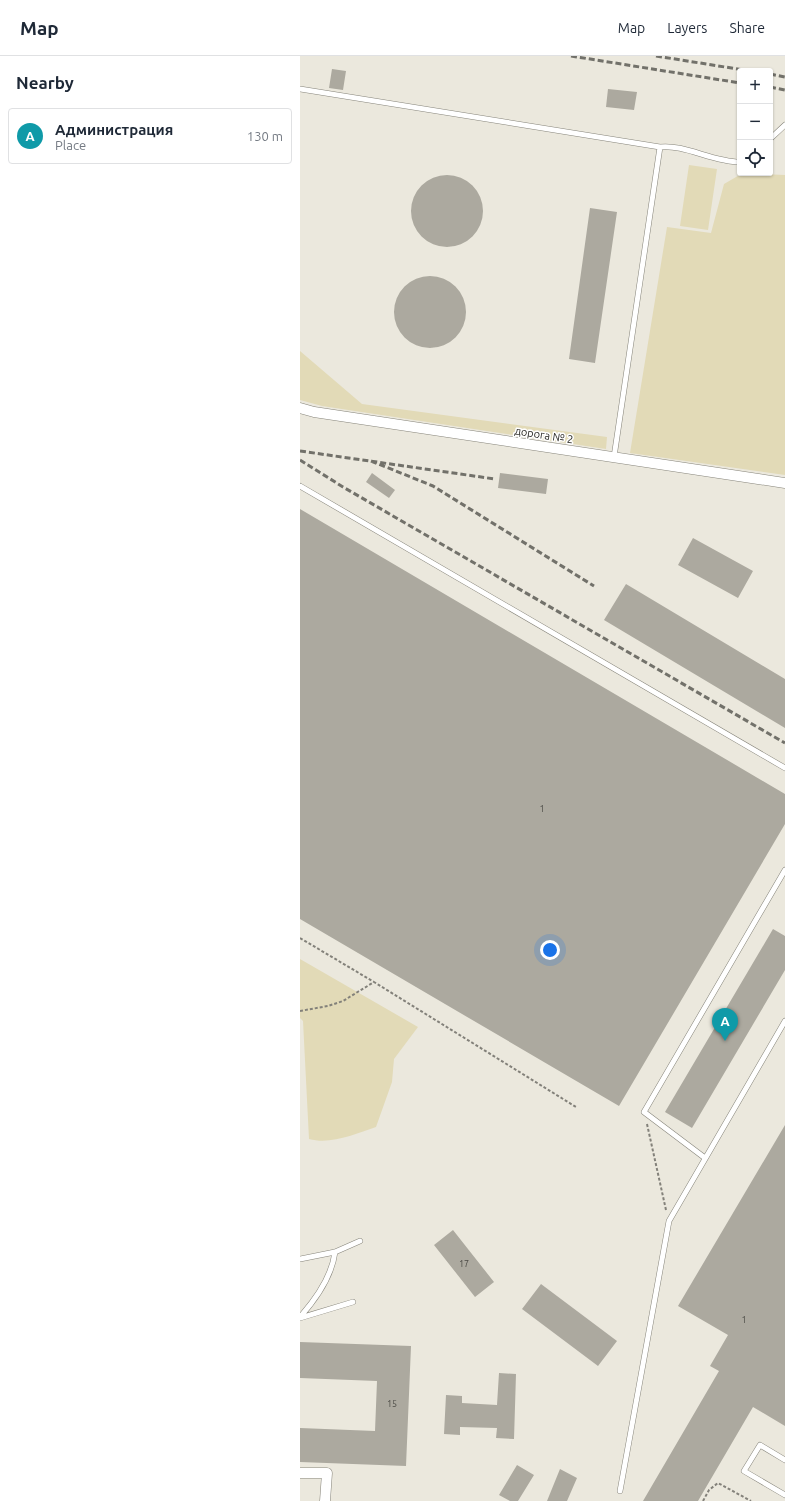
<!DOCTYPE html>
<html lang="en">
<head>
<meta charset="utf-8">
<style>
  :root { --surface:#fff; --page:#f2f2f3; --text:#1f2937; --muted:#747a83; --line:#e0e1e3; --accent:#2563eb }
  body { margin:0; font-family:Ubuntu,sans-serif; background:var(--page); color:var(--text) }
  .controls { position:absolute; right:12px; top:12px; display:grid; overflow:hidden; border-radius:4px; box-shadow:0 1px 3px #0004 }
  .controls button { width:36px; height:36px; display:grid; place-items:center; padding:0; border:0; border-bottom:1px solid var(--line); background:var(--surface); color:var(--text); font:20px sans-serif }
  .you { position:absolute; left:250px; top:894px; width:14px; height:14px; margin:-10px; border:3px solid #fff; border-radius:50%; background:#1a73e8; box-shadow:0 0 0 6px #1a73e833 }
  .badge { display:grid; place-items:center; width:26px; height:26px; border-radius:50%; background:var(--accent); color:#fff; font-size:13px; font-weight:700 }
  .pin { position:absolute; translate:-50% -33px; filter:drop-shadow(0 1px 2px #0008) }
  .pin::after { content:''; position:absolute; top:21px; width:14px; height:12px; background:inherit; clip-path:polygon(0 0,100% 0,50% 100%) }
  .list { margin:0; padding:0; list-style:none }
  h2 { display:flex; justify-content:space-between; align-items:center; height:52px; margin:0; padding:0 16px; font-size:17px }
  h2 small { font-size:13px; font-weight:400; color:var(--muted) }
  .list li { display:grid; grid-template-columns:26px 1fr auto; gap:12px; align-items:center; box-sizing:border-box; height:56px; margin:0 8px 8px; padding:0 8px; border:1px solid var(--line); border-radius:4px }
  .list b { display:block; font-size:15px; white-space:nowrap }
  .list p { margin:0; font-size:13px; white-space:nowrap; color:var(--muted) }
  .list em { font-size:13px; font-style:normal; color:var(--muted) }
  .icon { flex:none; width:22px; height:22px; fill:none; stroke:currentColor; stroke-width:2; stroke-linecap:round; stroke-linejoin:round }
  .map { position:relative; flex:none; width:485px; height:1445px; overflow:hidden }
  header { display:flex; align-items:center; gap:24px; box-sizing:border-box; height:56px; padding:0 20px; background:var(--surface); border-bottom:1px solid var(--line) }
  header strong { font-size:19px }
  nav { display:flex; gap:22px; margin-inline-start:auto; font-size:14px }
  main { display:flex }
  aside { flex:1; background:var(--surface) }
  .map>svg:first-child { display:block }
  .green { fill:#e2dab7 }
  .building { fill:#aca99f }
  .lines { fill:none; stroke-linecap:round; stroke-linejoin:round }
  .lane-casing { stroke:#86847a; stroke-width:6 }
  .street-casing { stroke:#86847a; stroke-width:11 }
  .path { stroke:#83817a; stroke-width:2; stroke-dasharray:3 2; stroke-linecap:butt }
  .lane { stroke:#fff; stroke-width:5 }
  .street { stroke:#fff; stroke-width:10 }
  .rail { stroke:#72716a; stroke-width:3; stroke-dasharray:6 3; stroke-linecap:butt }
  .labels { text-anchor:middle; dominant-baseline:central; stroke-width:3; stroke-linejoin:round; paint-order:stroke }
  .number-label { font-size:9px; fill:#4a4944 }
  .street-label { font-size:11px; fill:#2a2925; stroke:#fff }
</style>
</head>
<body>
<header>
<strong>Map</strong>
<nav><a>Map</a><a>Layers</a><a>Share</a></nav>
</header>
<main>
<aside>
<h2>Nearby<small></small></h2>
<ul class="list">
<li><span class="badge" style="background:#0f9aa8">A</span><div><b>Администрация</b><p>Place</p></div><em>130 m</em></li>
</ul>
</aside>
<div class="map">
<svg width="485" height="1445" viewBox="0 0 485 1445">
  <rect width="100%" height="100%" fill="#ebe8dd"/>
  <!-- green -->
  <path class="green" d="M389,109L417,113L408,174L380,170Z
    M443,117L485,119V419L330,397L367,171L411,177L424,128Z
    M0,295L62,348L307,381L306,393L22,350L0,344Z
    M0,903L118,971L94,1003L92,1026L76,1071C55,1078 31,1089 9,1083L3,965L0,962Z"/>
  <!-- building -->
  <path class="building" d="M32,13L46,15L43,34L29,32Z
    M308,33L337,36L334,54L306,51Z
    M111 155a36 36 0 1 1 72 0a36 36 0 1 1-72 0Z
    M290,152L317,156L295,307L269,303Z
    M94 256a36 36 0 1 1 72 0a36 36 0 1 1-72 0Z
    M72,417L95,434L89,442L66,426Z
    M200,417L248,423L246,438L198,432Z
    M0,453L485,738V768L319,1050L0,863Z
    M393,482L453,515L438,542L378,509Z
    M326,528L485,623V672L304,564Z
    M473,873L485,880V914L392,1072L365,1056Z
    M485,1069V1370L453,1351L398,1445H343L419,1315L410,1310L428,1279L378,1250Z
    M153,1174L194,1226L175,1241L134,1189Z
    M241,1228L317,1285L298,1310L222,1253Z
    M0,1286L111,1290L106,1410L0,1406V1372L75,1375L77,1325L0,1322Z
    M199,1317L216,1318L214,1383L196,1382L197,1372L160,1371V1379L144,1378L146,1339L162,1340V1347L197,1349Z
    M217,1409L234,1419L218,1445H210L199,1439Z
    M260,1413L277,1422L267,1445H247Z"/>
  <g class="lines">
    <defs>
      <path id="lane" d="M0,33L360,91L314,401
        M470,83L485,69
        M360,91C384,88 413,106 440,106
        M0,430L485,712
        M405,1102L344,1056L485,814
        M0,1203L35,1196L60,1185
        M0,1261C16,1243 32,1220 35,1196
        M0,1262L53,1246
        M485,1404L460,1389L444,1415L485,1439
        M320,1435L369,1165L485,965"/>
      <path id="street" d="M0,352L14,356L485,427
        M0,1417H27L25,1445"/>
    </defs>
    <!-- lane casing -->
    <use href="#lane" class="lane-casing"/>
    <!-- street casing -->
    <use href="#street" class="street-casing"/>
    <!-- path -->
    <path class="path" d="M0,882L74,926
      M0,955L28,950L43,945L74,926L276,1051
      M347,1068L366,1154
      M403,1445L409,1434L418,1427L451,1445"/>
    <!-- lane -->
    <use href="#lane" class="lane"/>
    <!-- street -->
    <use href="#street" class="street"/>
    <!-- rail -->
    <path class="rail" d="M271,0L440,27
      M356,0L450,15
      M470,18L485,21
      M470,31L485,34
      M0,395L195,423
      M0,404L43,431L485,687
      M71,405L133,430L294,530"/>
  </g>
  <g class="labels">
    <!-- number labels -->
    <g class="number-label">
      <text x="242" y="753">1</text>
      <text x="164" y="1208">17</text>
      <text x="444" y="1264">1</text>
      <text x="92" y="1348">15</text>
    </g>
    <!-- street labels -->
    <g class="street-label">
      <text transform="translate(244 379) rotate(9)">дорога № 2</text>
    </g>
  </g>
</svg>
<div class="controls">
<button>+</button>
<button>−</button>
<button><svg class="icon" aria-label="locate" viewBox="0 0 24 24"><circle cx="12" cy="12" r="6"/><path d="M12 2v4M12 18v4M2 12h4M18 12h4"/></svg></button>
</div>
<div class="you"></div>
<div class="pin badge" style="left:425px;top:985px;background:#0f9aa8">A</div>
</div>
</main>
</body>
</html>
